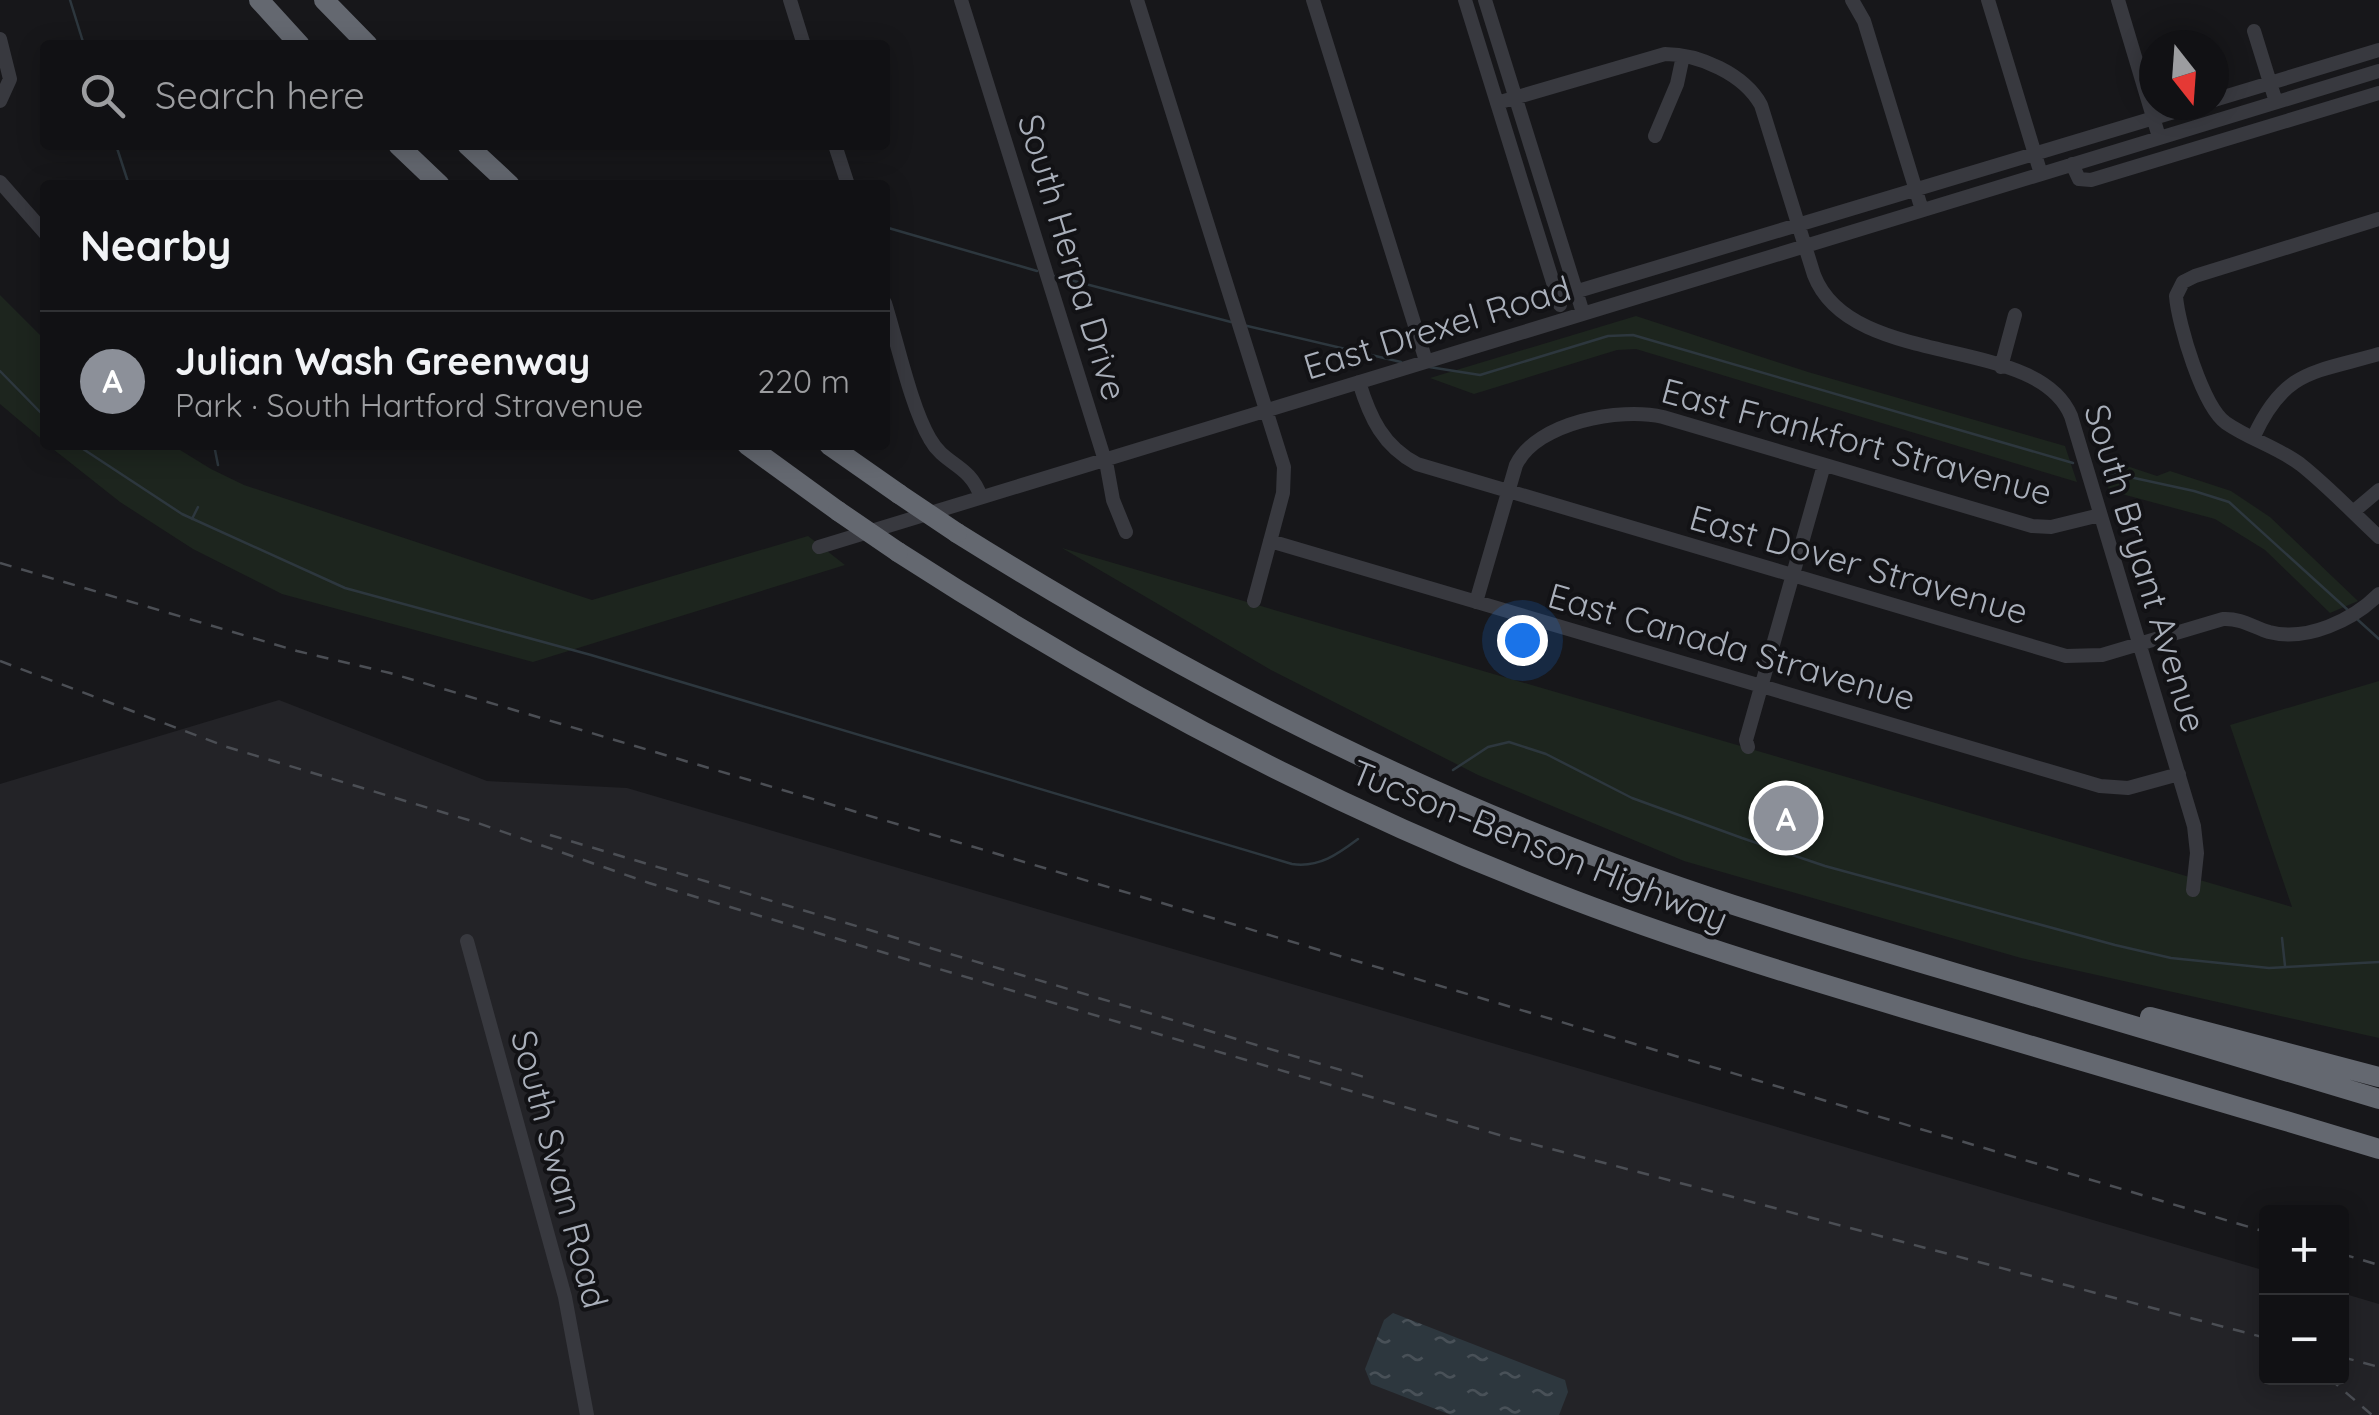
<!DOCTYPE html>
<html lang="en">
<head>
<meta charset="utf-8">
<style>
  :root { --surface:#111114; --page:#1e1f22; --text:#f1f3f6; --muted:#9c9da0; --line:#303134; --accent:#8c9099 }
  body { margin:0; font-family:Quicksand,sans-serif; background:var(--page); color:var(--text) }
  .controls { position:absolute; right:30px; bottom:30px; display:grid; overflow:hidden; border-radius:10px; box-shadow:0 5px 25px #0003 }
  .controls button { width:90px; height:90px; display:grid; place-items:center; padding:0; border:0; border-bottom:2px solid var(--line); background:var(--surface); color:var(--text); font:50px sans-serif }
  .compass { position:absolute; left:2139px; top:30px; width:90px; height:90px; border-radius:50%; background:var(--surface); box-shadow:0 5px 25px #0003; rotate:163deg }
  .you { position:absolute; left:1522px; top:640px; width:35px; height:35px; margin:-25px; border:8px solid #fff; border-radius:50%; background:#1a73e8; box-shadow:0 0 0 15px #1a73e833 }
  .badge { display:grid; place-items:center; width:65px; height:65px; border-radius:50%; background:var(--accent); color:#fff; font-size:32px; font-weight:700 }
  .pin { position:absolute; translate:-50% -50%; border:5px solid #fff; box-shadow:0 2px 10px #0006 }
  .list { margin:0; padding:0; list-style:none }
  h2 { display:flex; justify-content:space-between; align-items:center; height:130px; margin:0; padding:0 40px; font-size:42px }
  h2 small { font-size:32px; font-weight:400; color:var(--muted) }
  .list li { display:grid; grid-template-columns:65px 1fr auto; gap:30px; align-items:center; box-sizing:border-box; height:140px; padding:0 40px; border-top:2px solid var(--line) }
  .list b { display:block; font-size:38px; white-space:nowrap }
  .list p { margin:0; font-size:32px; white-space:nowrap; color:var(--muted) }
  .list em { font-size:32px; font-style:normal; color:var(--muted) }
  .icon { flex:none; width:55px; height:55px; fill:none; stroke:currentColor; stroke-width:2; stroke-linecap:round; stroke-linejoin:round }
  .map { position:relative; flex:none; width:2379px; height:1415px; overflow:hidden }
  .search { position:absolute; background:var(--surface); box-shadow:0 5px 25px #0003; left:40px; top:40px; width:850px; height:110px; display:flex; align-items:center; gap:25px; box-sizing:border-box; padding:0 35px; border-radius:10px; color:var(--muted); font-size:38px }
  .panel { position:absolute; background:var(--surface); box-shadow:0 5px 25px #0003; left:40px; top:180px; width:850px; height:270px; border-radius:10px }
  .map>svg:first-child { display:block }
  .built { fill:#232327 }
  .park { fill:#1d251e }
  .water { fill:url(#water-ripples) }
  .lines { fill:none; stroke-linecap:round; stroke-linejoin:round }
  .stream { stroke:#2d373e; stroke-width:2.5 }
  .minor { stroke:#38393f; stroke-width:14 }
  .highway { stroke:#646870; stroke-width:20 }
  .rail { stroke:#4b4e54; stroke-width:2.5; stroke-dasharray:12 10; stroke-linecap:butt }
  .highway-bridge { stroke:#646870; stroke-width:20 }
  .labels { text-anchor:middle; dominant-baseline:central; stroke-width:8; stroke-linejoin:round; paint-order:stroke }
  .street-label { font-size:35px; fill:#a9afba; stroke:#121215 }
</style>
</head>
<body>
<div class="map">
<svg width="2379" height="1415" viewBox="0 0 2379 1415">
  <defs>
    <pattern id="water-ripples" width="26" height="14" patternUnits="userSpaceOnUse" patternTransform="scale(2.5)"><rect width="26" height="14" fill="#2d373e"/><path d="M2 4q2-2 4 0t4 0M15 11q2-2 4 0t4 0" fill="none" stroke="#495158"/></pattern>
  </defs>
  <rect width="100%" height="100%" fill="#17171a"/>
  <!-- built -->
  <path class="built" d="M279,700L487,781L627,788L2266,1271V1378H2342V1293L2379,1304V1415H0V784Z"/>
  <!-- park -->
  <path class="park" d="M0,295L45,340V442L0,404Z
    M1636,316L1808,372L2065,446L2077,482L1636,349L1617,350L1474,394L1430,378Z
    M48,445H172L211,469L244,485L592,600L808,536L845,565L533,662L282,594L193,549L120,502Z
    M2100,457L2157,476L2170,471L2231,491L2270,517L2358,601L2330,613L2265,550L2215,519L2118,493L2110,494Z
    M1062,548L2292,907L2230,725L2379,681V1038L2021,958L1684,861L1478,775L1271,670Z"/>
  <!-- water -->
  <path class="water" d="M1393,1313L1565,1380L1568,1392L1559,1415H1451L1371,1384L1365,1369L1384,1320Z"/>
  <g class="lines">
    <!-- stream -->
    <path class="stream" d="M70,0L84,45
      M116,145L129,185
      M885,227L1037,271
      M1055,276L1231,322
      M1243,325L1401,362
      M1429,367L1480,375L1608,336L1633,335L2073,463
      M0,371L45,417
      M77,445L182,514L345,588L591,655L1292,864C1319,868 1338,854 1358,839
      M214,445L218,465
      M2102,471L2194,491L2229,502L2349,611
      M192,519L198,507
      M2358,620L2379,639
      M1453,770L1488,747L1509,742L1546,754L1632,798L1742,838L1825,866L2115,945L2171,958L2269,968L2379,962
      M2282,938L2285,966"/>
    <!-- minor -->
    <path class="minor" d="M790,0L804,45
      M961,0L1107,467L1113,500L1126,532
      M1137,0L1284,467L1283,493L1254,601
      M1313,0L1426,361
      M1465,0L1560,305
      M1485,0L1583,313
      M1852,0L1864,21L1922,210
      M1988,0L2041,174
      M2118,0L2159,137
      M2254,31L2276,102
      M0,39L10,79L0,101
      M2214,100L2379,50
      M1497,103L1665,54C1699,54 1744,74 1761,105L1814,275C1851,371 2037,333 2071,416L2194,826L2197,853L2193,890
      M1655,136L1677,84L1683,56
      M835,145L848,185
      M2072,164L2079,179L2091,180L2379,93
      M0,182L45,233
      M2379,219L2195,276L2183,282L2176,296C2178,324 2203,407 2226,423C2249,439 2277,447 2300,464C2328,486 2353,513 2379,537
      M1558,297L2197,105
      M885,303C897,341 911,407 930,439C945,466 969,463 981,497
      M2001,367L2015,315
      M1359,382C1370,418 1383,446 1417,464L2066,656L2102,655L2223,619C2241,618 2253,627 2269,632C2307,642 2353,620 2379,594
      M2254,436C2285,369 2314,373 2379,354
      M2353,512L2379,490
      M1270,541L2100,786L2128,788L2179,774
      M819,547L2379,71
      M1476,602L1516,465C1537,422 1620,407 1663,417L2032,526L2051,527L2100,515
      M1748,747L1746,740L1824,465
      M467,941L565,1297L587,1415"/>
    <!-- highway -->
    <path class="highway" d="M259,0L300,45
      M324,0L368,45
      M398,145L440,185
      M467,145L510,185
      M747,445L838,511
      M829,445L899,494
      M957,533C1152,655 1354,763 1568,846C1703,899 1841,939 1979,980C2112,1019 2246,1059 2379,1099
      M898,552C1104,685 1319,801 1548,890C1683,943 1822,984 1961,1025C2101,1066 2240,1107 2379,1149
      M2150,1017L2379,1077"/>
    <!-- rail -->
    <path class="rail" d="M0,563L297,651L390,673L2266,1232
      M0,661L227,747L475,822L649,883L1506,1137L2266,1338
      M550,835L1371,1079
      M2342,1254L2379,1265
      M2342,1357L2379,1367
      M2329,1378L2372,1415"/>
    <!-- highway-bridge -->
    <path class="highway-bridge" d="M899,494L957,533
      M838,511L898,552"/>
  </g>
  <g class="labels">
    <!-- street labels -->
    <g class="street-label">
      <text transform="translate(1073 257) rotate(73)">South Herpa Drive</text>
      <text transform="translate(1437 327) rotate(-17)">East Drexel Road</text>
      <text transform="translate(1857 441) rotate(15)">East Frankfort Stravenue</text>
      <text transform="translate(1859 564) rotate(16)">East Dover Stravenue</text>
      <text transform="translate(2146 568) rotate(73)">South Bryant Avenue</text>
      <text transform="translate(1732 646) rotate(16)">East Canada Stravenue</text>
      <text transform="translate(1540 845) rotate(22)">Tucson–Benson Highway</text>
      <text transform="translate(560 1169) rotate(75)">South Swan Road</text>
    </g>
  </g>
</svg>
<div class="controls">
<button>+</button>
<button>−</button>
</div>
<svg class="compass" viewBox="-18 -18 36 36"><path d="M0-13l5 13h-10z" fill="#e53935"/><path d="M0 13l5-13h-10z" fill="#9c9da0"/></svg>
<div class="you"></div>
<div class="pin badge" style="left:1786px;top:818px">A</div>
<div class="search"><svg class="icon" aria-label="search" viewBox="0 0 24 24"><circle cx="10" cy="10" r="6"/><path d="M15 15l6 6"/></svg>Search here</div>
<section class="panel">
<h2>Nearby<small></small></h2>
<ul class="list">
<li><span class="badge">A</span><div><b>Julian Wash Greenway</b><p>Park · South Hartford Stravenue</p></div><em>220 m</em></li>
</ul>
</section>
</div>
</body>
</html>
